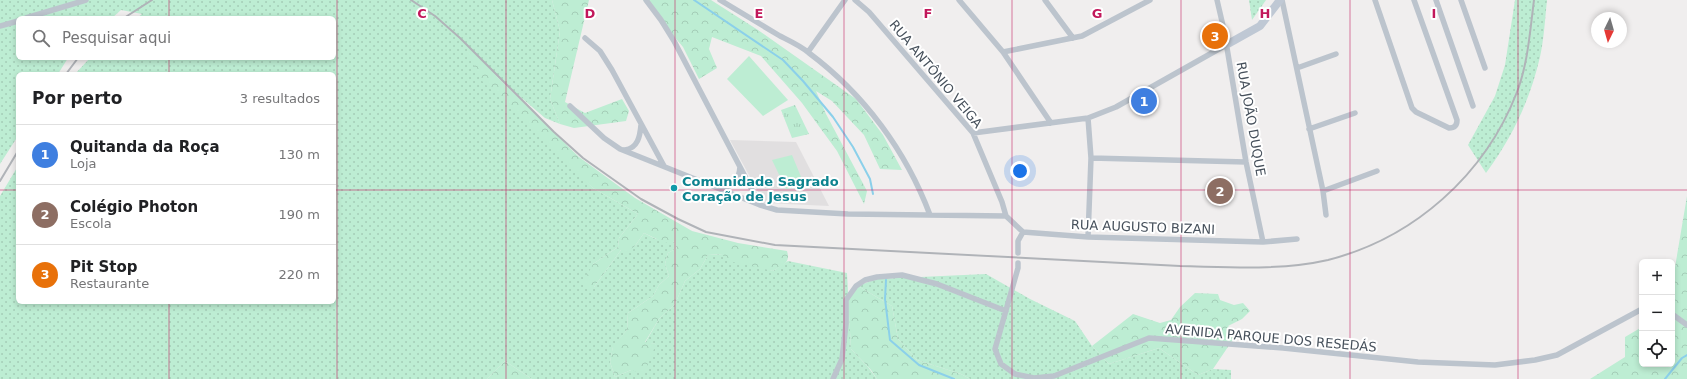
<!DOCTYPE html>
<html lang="pt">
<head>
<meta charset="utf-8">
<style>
  :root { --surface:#fff; --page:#f6f6f6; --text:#202124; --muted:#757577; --line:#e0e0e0; --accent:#111827 }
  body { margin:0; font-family:"DejaVu Sans",sans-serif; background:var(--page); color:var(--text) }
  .controls { position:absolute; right:12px; bottom:12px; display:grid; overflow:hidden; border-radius:6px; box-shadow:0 2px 6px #0003 }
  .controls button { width:36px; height:36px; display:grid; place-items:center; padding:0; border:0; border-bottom:1px solid var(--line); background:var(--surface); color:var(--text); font:20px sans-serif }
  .compass { position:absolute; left:1591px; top:12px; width:36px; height:36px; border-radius:50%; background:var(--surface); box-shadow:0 2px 6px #0003; rotate:185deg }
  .you { position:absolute; left:1020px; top:171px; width:14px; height:14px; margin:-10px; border:3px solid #fff; border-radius:50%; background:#1a73e8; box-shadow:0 0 0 6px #1a73e833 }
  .badge { display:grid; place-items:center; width:26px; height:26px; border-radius:50%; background:var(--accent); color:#fff; font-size:13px; font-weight:700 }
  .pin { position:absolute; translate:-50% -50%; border:2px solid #fff; box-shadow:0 1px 4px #0006 }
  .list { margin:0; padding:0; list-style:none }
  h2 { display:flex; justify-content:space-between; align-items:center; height:52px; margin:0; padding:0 16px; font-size:17px }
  h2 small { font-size:13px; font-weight:400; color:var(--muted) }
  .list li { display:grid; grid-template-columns:26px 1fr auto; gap:12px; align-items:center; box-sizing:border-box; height:60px; padding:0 16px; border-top:1px solid var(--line) }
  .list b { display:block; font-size:15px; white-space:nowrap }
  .list p { margin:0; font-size:13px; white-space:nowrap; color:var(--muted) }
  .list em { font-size:13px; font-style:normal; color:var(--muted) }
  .icon { flex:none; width:22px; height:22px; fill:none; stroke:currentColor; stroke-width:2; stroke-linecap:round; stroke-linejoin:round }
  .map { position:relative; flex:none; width:1687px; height:379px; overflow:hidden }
  .search { position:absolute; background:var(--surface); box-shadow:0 2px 6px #0003; left:16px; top:16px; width:320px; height:44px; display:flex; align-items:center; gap:10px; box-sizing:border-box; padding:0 14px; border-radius:6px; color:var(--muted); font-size:15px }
  .panel { position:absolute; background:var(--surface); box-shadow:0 2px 6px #0003; left:16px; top:72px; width:320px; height:232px; border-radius:6px }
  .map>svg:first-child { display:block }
  .education { fill:#e1dfe0 }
  .grass { fill:url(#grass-dots) }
  .forest { fill:url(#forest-crowns) }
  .park { fill:url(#park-tufts) }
  .pitch { fill:#bdedd3 }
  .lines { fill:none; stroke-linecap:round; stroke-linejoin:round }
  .stream { stroke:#8bd0ea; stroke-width:2 }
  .street { stroke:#bcc4cd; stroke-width:5.5 }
  .secondary { stroke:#bfc8d4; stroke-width:8 }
  .rail { stroke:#b0b3b8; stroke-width:2 }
  .grid { fill:none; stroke:#c2185b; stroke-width:1; stroke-opacity:0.55 }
  .culture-dot { fill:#0f9aa8; stroke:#fff; stroke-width:1.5 }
  .labels { text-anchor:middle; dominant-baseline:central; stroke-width:4; stroke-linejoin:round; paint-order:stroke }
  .street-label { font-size:13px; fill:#46505b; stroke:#fff }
  .culture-label { font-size:13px; font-weight:bold; fill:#0d838f; stroke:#fff; text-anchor:start }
  .grid-label { font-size:13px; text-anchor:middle; font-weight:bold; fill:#c2185b; stroke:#fff; stroke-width:4; stroke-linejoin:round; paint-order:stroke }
</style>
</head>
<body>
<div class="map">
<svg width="1687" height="379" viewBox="0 0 1687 379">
  <defs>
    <pattern id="grass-dots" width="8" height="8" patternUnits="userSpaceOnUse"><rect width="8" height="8" fill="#bdedd3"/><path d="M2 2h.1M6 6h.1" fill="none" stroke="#a4cdb7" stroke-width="1.8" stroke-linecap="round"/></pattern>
    <pattern id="forest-crowns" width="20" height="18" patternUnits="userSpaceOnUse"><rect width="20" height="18" fill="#bdedd3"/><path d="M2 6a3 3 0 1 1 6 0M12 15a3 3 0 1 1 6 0" fill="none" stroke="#a4cdb7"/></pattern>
    <pattern id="park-tufts" width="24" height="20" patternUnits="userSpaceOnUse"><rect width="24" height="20" fill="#bdedd3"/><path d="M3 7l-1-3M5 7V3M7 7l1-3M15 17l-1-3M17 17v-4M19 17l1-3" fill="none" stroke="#a4cdb7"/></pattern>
  </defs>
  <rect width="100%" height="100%" fill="#f0eeee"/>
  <!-- education -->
  <path class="education" d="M730,140L796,142L829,206L764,203Z"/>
  <!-- grass -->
  <path class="grass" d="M0,0H552L560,31L550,99L560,124L545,118L467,51L593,188L638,214L619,238L618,247L593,264L594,287L621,250L635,246L644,233L656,239L673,241L677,248L668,253L665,264L669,276L659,285L653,296L628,313L627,330L613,347L610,362L615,377L631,370L656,344L645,343L659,319L675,304L685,281L700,269L708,255L723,254L773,271L788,261L847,273L851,349L868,367L877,379H532L505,361L487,379H0V196L18,166V302H334V74H75L90,58H334V18H137L142,14L121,10L112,18H18V58H68L58,74H18V136L0,164Z
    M1249,0H1266L1252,20Z
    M1515,0H1547C1545,19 1544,39 1540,57C1530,100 1512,138 1486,173L1468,145L1495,96L1505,65Z
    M986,274L1030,299L1075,321L1092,346L1109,364L1159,348L1198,375L1213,369L1231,370V379H970L961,374L917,360L898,339L892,306L858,286L876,279Z"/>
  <!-- forest -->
  <path class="forest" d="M552,0H589L565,102L585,113L622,99L629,111L626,121L574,128L560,124L550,99L560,31Z
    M643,0H711L758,30L856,99L883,135L902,170L880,169L864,135L832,101L816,91L826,114L867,191L864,204L837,151L802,103L761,56L712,37L709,49L717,68L699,79L683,47Z
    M467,50L490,70L579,157L635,198L692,231L738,243L787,251C791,264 782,265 773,271L724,260L723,254L708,255L700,269L685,281L675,304L659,319L645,342L656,344L644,374L631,370L615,377L610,362L613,346L627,330L628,313L653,296L659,285L669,276L665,264L668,253L677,248L673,241L665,243L644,233L635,246L626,252L621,250L594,287L589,288L583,283L593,264L618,247L619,238L638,214L593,188L480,79Z
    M1687,196V379H1590L1625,357V337L1642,327V364H1672V285Z
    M858,286L892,306L898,339L917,360L961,374L970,379H877L871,370L851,349L848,297Z
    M1195,293L1218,294L1220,300L1234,305L1243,303L1250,311L1242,319L1228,326L1236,335L1213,369L1198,375L1159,348L1109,364L1092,346L1133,314L1160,323L1171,320L1180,307Z
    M505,361L532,379H487Z"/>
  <!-- park -->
  <path class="park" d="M795,105L809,134L792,138L781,110Z"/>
  <!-- pitch -->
  <path class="pitch" d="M749,56L788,100L763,116L727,79Z
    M792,155L804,184L786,189L772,160Z"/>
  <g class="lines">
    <!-- stream -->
    <path class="stream" d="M694,0L783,60L803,81L833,117L853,147L870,179L873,194
      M886,280L885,299L890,340L919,365L954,379
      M1665,379L1682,358L1687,355"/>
    <!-- street -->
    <path class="street" d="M646,0L661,20L674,41L760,205
      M720,0C740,12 760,24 780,36C790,41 801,46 809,53C864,94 906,151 930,215
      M855,0L869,12L973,133L1002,202L1006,216L1023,232
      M959,0L1003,52L1051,123
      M1045,0L1073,38
      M1217,0L1224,30L1246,162L1263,242
      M1282,0L1323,191L1326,215
      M1375,0L1412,108L1416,112L1449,128C1455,128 1457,125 1457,120L1414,0
      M1436,0L1473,106
      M1461,0L1485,68
      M26,18L86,0
      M0,26L18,21
      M585,38L600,51L612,70L664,166
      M808,52L845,0
      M1003,52L1082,36L1150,0
      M1297,68L1336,54
      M570,106L604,138L620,149L760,205L777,210L848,214L1006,216
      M1088,118L1091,158L1088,237
      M1309,129L1355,113
      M973,133L1088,118L1116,107L1226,45
      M625,150C638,148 640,136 641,125
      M1091,158L1246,162
      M720,187C734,188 739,179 740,167
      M1323,191L1377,171
      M1023,232L1088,237L1263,242L1297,239
      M1018,253V241L1023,232
      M1018,263V268L995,349L1001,364L1015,374L1034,378L1054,376L1149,338L1283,348L1418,362L1495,365L1535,360L1557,355L1642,309
      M1672,314L1687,325
      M833,379L842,359L846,324V300L856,286L865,280L877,277L902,275L937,284L1006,311"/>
    <!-- secondary -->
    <path class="secondary" d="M1226,45L1260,26L1280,0"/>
    <!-- rail -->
    <path class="rail" d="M411,0L435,16L460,38L554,132L583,158L641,199L678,219L706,232L775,245L1180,266C1229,267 1280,271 1328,260C1414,238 1485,175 1517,92C1528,63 1530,31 1534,0
      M124,18L152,0
      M66,74L78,58
      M0,181L18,151"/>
  </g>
  <!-- grid -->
  <path class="grid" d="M169,0V18M337,0V379M506,0V379M675,0V379M844,0V379M1012,0V379M1181,0V379M1350,0V379M1518,0V379M169,58V74M0,190H18M334,190H1687M169,302V379"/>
  <!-- markers -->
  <circle class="culture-dot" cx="674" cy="188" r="4"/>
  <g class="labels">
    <!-- street labels -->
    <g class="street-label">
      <text transform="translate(936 74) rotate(50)">RUA ANTÔNIO VEIGA</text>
      <text transform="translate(1251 119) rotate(80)">RUA JOÃO DUQUE</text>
      <text transform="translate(1143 227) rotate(2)">RUA AUGUSTO BIZANI</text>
      <text transform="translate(1271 338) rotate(5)">AVENIDA PARQUE DOS RESEDÁS</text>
    </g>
    <!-- culture labels -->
    <g class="culture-label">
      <text x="682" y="181">Comunidade Sagrado<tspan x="682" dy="15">Coração de Jesus</tspan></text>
    </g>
  </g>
  <g class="grid-label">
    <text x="422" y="18">C</text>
    <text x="590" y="18">D</text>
    <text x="759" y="18">E</text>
    <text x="928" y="18">F</text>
    <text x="1097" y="18">G</text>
    <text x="1265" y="18">H</text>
    <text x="1434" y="18">I</text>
  </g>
</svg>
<div class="controls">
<button>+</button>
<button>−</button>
<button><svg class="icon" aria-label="locate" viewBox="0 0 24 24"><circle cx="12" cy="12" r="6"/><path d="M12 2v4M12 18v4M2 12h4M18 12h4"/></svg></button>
</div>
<svg class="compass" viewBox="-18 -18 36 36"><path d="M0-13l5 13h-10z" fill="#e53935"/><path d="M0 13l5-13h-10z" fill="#757577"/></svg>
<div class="you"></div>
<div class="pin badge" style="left:1144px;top:101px;background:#3f7fe0">1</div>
<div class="pin badge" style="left:1220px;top:191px;background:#8d6e63">2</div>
<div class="pin badge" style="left:1215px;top:36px;background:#e8710a">3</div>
<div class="search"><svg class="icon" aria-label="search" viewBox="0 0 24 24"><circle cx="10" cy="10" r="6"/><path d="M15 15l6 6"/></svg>Pesquisar aqui</div>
<section class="panel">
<h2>Por perto<small>3 resultados</small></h2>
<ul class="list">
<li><span class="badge" style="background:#3f7fe0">1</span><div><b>Quitanda da Roça</b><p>Loja</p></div><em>130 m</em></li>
<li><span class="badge" style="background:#8d6e63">2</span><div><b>Colégio Photon</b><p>Escola</p></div><em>190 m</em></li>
<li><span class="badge" style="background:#e8710a">3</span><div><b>Pit Stop</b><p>Restaurante</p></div><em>220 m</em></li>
</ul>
</section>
</div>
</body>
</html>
